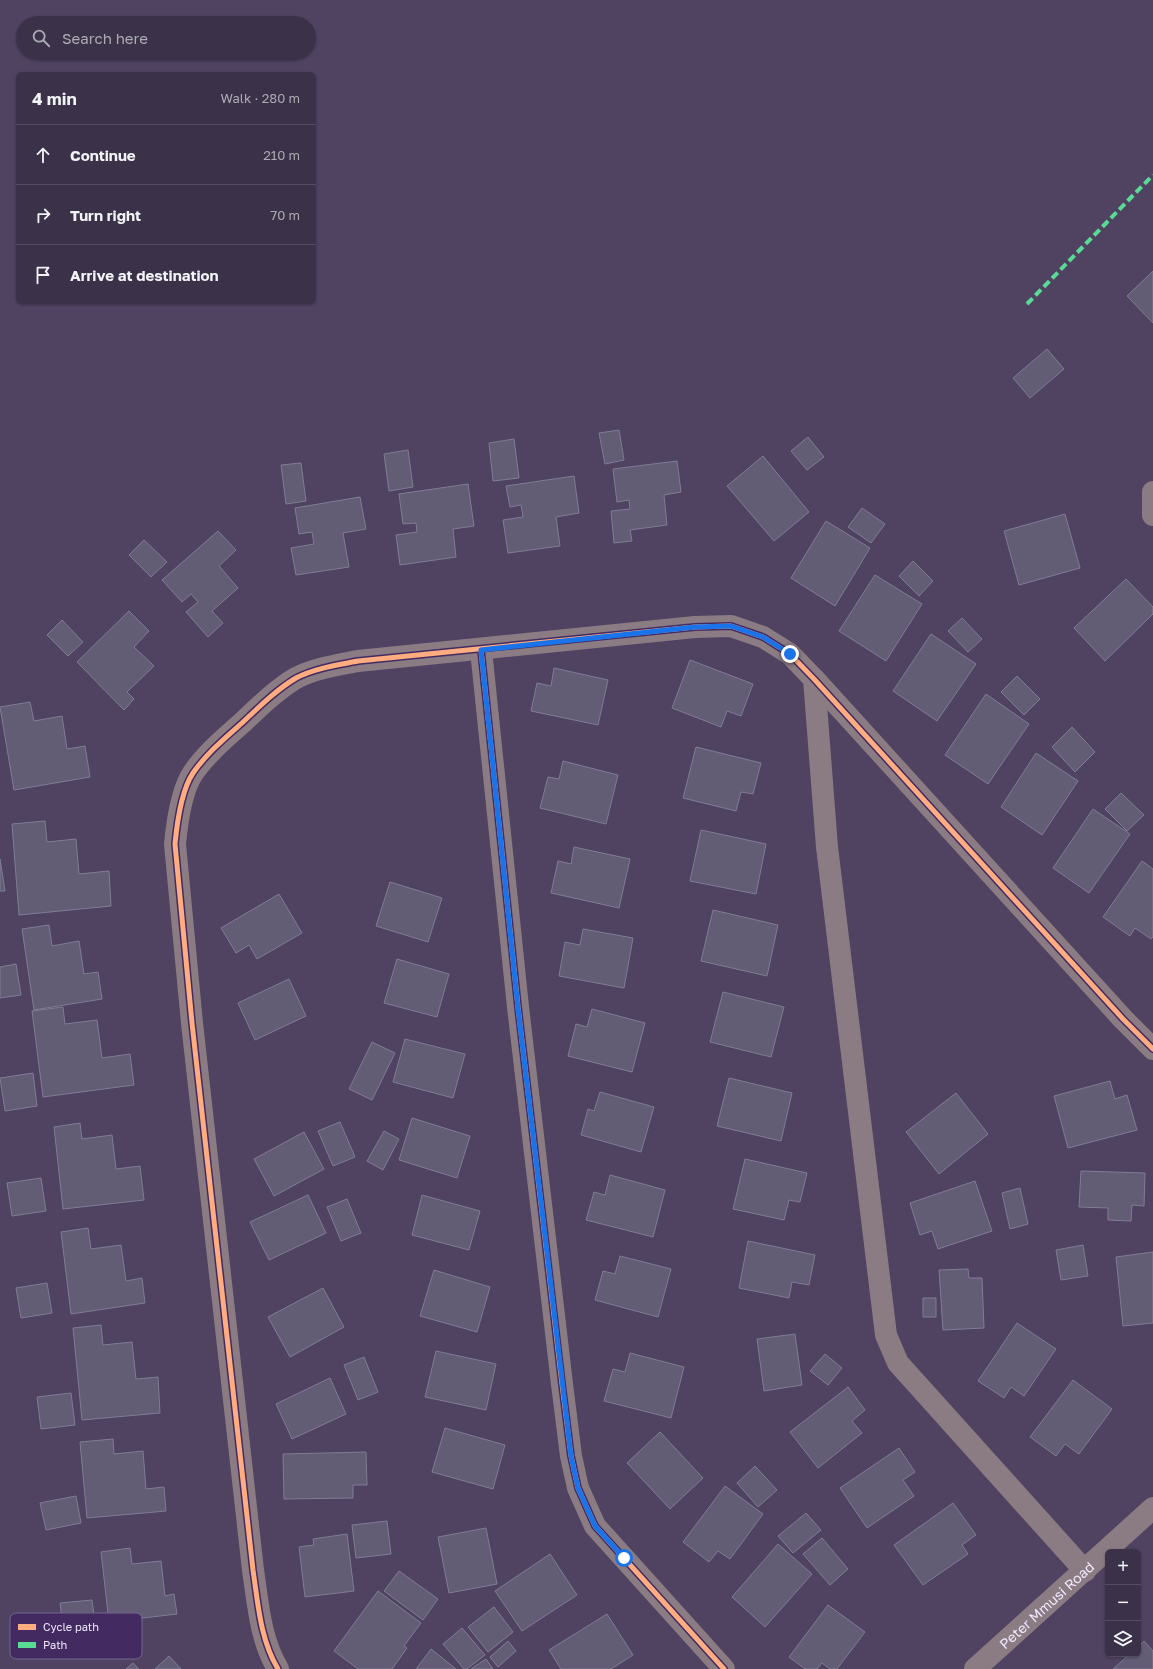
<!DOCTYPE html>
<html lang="en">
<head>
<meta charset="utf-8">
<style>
  :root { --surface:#3b3249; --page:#423a50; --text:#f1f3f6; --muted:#acaab4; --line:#544d61 }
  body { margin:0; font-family:"Golos Text",sans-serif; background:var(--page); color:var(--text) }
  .controls { position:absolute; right:12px; bottom:12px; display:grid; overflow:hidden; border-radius:6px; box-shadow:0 1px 3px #0004 }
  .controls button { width:36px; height:36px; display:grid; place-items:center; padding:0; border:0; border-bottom:1px solid var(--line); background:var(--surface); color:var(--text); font:20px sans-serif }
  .stop { position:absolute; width:12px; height:12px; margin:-9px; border:3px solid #1a73e8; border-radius:50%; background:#fff }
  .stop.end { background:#1a73e8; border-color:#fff; box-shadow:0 1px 4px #0008 }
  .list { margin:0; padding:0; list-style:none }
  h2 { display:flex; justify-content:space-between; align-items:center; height:52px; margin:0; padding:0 16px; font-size:17px }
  h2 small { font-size:13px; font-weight:400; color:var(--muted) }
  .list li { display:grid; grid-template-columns:26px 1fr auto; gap:12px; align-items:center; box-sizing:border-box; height:60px; padding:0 16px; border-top:1px solid var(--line) }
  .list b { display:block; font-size:15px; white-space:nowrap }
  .list em { font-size:13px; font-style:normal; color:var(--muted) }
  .icon { flex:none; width:22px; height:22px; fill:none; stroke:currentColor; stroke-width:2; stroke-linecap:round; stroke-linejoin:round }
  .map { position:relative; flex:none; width:1153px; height:1669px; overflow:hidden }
  .search { position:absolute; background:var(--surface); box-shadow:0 1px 3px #0004; left:16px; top:16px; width:300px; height:44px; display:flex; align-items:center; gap:10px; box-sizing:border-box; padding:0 14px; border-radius:22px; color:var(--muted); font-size:15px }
  .panel { position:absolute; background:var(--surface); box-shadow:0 1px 3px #0004; left:16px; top:72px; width:300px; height:232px; border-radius:6px }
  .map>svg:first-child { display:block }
  .building { fill:#625d75; stroke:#817c96 }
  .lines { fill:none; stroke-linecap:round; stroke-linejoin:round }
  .minor { stroke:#8b7b83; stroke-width:22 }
  .quiet { stroke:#5adb95; stroke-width:4; stroke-dasharray:8 4; stroke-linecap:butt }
  .cycleway-casing { stroke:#432b62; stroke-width:8 }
  .cycleway { stroke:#ffac80; stroke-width:5 }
  .route { stroke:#1a73e8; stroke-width:5 }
  .labels { text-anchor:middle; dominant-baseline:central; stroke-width:4; stroke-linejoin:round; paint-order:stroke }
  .street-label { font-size:14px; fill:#f0e8fd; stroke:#432b62 }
  .key { fill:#432b62; stroke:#776490; stroke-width:1 }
  .key-label { font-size:11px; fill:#f0e8fd }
</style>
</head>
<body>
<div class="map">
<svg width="1153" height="1669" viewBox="0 0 1153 1669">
  <rect width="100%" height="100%" fill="#4f4361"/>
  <!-- building -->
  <path class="building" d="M1153,271V323L1127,296Z
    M1047,349L1064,369L1030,398L1013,378Z
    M619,430L624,460L605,464L599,433Z
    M808,437L824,457L807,470L791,451Z
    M514,439L519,478L493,481L489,443Z
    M408,450L413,487L389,491L384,454Z
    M763,456L809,512L774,541L727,486Z
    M677,461L681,492L664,495L667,525L630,530L632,541L614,543L611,511L630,509L629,500L617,502L613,469Z
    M301,463L306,501L286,504L281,465Z
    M574,476L579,513L556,517L560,546L508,553L503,520L523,517L521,505L510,507L506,486Z
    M468,484L474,526L453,529L456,557L400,565L396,535L417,532L416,523L403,524L399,494Z
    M360,497L366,529L343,533L349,567L296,575L291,548L314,544L312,532L299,534L295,508Z
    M862,508L885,524L871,543L848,527Z
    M1065,514L1080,568L1019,585L1004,531Z
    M826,521L870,548L835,606L791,578Z
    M218,531L236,550L219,566L238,588L212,611L223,623L208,637L186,612L198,602L191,594L182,602L162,580Z
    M144,540L167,562L151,577L129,555Z
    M913,561L933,581L919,596L899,576Z
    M875,575L922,604L886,661L839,631Z
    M1126,579L1153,607V614L1105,661L1074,628Z
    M129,611L149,631L134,647L154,666L127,692L134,699L124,710L77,662Z
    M962,618L982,639L968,652L948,631Z
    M62,620L83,642L68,656L47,635Z
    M931,634L976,664L937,721L893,691Z
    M690,660L753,684L741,716L727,711L721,727L672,708Z
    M554,668L608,680L598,725L531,711L537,683L551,686Z
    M1017,676L1040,699L1024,715L1001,692Z
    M986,694L1029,724L988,784L945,755Z
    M30,702L34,721L62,716L67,749L85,746L90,777L14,790L0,707Z
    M1072,727L1095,752L1075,772L1052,747Z
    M696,747L761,763L753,794L741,792L736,811L683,798Z
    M1036,753L1078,781L1042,835L1001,807Z
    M563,761L618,775L606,824L540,808L548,777L559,779Z
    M1121,793L1144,815L1127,831L1105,809Z
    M1093,809L1130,834L1089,893L1053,868Z
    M45,821L47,842L76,839L79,874L109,871L111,906L19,915L12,824Z
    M701,830L766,844L756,894L690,881Z
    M574,847L630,859L619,908L551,893L558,861L571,864Z
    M0,859L5,891H0Z
    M1142,861L1153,869V937L1151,939L1135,928L1130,936L1103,917Z
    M390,882L442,898L428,942L376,926Z
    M279,894L302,933L257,959L249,945L236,953L221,928Z
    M713,910L778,925L767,976L701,961Z
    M49,925L52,946L79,941L84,974L98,972L102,999L34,1010L22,929Z
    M583,929L633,938L624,988L559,976L565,942L580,945Z
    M397,959L449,974L437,1017L384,1003Z
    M16,964L21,995L0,998V967Z
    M289,979L306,1016L255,1040L238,1003Z
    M723,992L784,1007L771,1057L710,1042Z
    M63,1007L65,1024L97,1020L102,1058L130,1054L134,1085L43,1097L32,1011Z
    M592,1009L645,1023L632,1072L568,1056L576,1024L587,1027Z
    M405,1039L465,1054L453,1098L393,1082Z
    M372,1042L395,1053L372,1100L349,1089Z
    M33,1073L37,1106L5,1111L0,1078Z
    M729,1078L792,1093L781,1141L717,1126Z
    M1110,1081L1115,1099L1127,1095L1137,1130L1068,1148L1054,1096Z
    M600,1092L654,1107L641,1152L581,1135L588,1109L594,1111Z
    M956,1093L988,1134L939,1174L906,1132Z
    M412,1118L470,1136L457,1178L399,1160Z
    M340,1122L355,1157L333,1166L318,1131Z
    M80,1123L82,1139L112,1135L116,1169L140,1166L144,1200L63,1209L54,1127Z
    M384,1131L399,1139L383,1170L367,1161Z
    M304,1132L324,1169L274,1196L254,1159Z
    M745,1159L807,1173L800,1202L789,1200L784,1220L733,1209Z
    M1081,1171L1145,1173L1144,1206L1132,1205L1131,1221L1108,1220V1208L1079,1207Z
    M610,1175L665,1190L653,1237L586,1220L594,1192L605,1195Z
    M41,1178L46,1211L12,1216L7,1183Z
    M975,1181L992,1231L938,1249L932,1231L920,1235L910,1203Z
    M1020,1188L1028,1224L1010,1229L1002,1193Z
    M308,1195L326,1233L269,1260L250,1222Z
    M422,1195L480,1211L469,1250L412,1235Z
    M347,1199L361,1233L341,1241L327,1207Z
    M88,1228L91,1249L121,1245L126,1281L142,1278L145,1303L71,1314L61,1232Z
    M748,1241L815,1255L809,1285L792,1282L789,1298L739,1288Z
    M1083,1245L1088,1276L1061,1280L1056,1250Z
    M1153,1252V1323L1123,1326L1116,1257Z
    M620,1256L671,1269L658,1317L595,1300L603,1271L615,1274Z
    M968,1269L969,1278H982L984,1328L943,1330L939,1270Z
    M434,1270L490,1287L477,1332L420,1316Z
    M47,1283L52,1313L21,1318L16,1288Z
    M323,1288L344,1327L290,1357L268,1317Z
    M923,1298H936V1317H923Z
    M1017,1323L1056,1349L1024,1396L1011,1387L1004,1398L978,1381Z
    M101,1325L103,1345L132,1342L136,1379L158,1377L160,1413L82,1420L73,1328Z
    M795,1334L802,1385L764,1391L757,1339Z
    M436,1351L496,1364L486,1410L425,1397Z
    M630,1353L684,1367L671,1418L604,1401L613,1369L625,1372Z
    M825,1354L842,1368L828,1385L810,1371Z
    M364,1357L378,1392L358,1400L344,1365Z
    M330,1378L346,1414L292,1439L276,1404Z
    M1073,1380L1112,1409L1079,1454L1065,1444L1056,1456L1030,1437Z
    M848,1387L865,1410L852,1421L862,1433L818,1468L790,1432Z
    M71,1393L75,1425L41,1429L37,1397Z
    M445,1428L505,1445L493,1489L432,1472Z
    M660,1432L703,1478L670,1509L627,1463Z
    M113,1439L114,1454L143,1451L146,1489L164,1487L166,1511L87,1518L80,1442Z
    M899,1448L915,1472L903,1480L914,1496L867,1528L840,1488Z
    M366,1452L367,1485H353V1498L284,1499L283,1454Z
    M755,1466L777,1490L758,1507L737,1483Z
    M725,1486L763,1514L730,1559L718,1551L709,1562L683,1542Z
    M76,1496L81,1523L46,1530L40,1503Z
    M953,1503L976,1535L962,1545L968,1554L923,1585L894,1545Z
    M806,1513L821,1530L793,1553L778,1536Z
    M387,1521L391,1554L356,1558L352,1525Z
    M486,1528L497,1584L449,1593L438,1537Z
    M347,1534L354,1591L305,1597L299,1547L314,1545L313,1539Z
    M822,1538L848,1569L830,1585L803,1554Z
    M778,1544L812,1574L765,1627L732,1597Z
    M130,1548L132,1564L161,1561L165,1596L174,1594L177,1614L109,1622L101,1552Z
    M550,1554L577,1595L522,1631L495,1591Z
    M399,1571L438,1599L423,1620L384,1591Z
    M378,1591L421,1623L404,1646L407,1648L392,1669H358L334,1651Z
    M92,1600L95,1623L63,1628L60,1603Z
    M828,1605L865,1632L837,1669H830L822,1663L817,1669H805L789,1657Z
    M494,1607L513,1632L488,1652L468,1627Z
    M607,1614L633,1655L611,1669H561L549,1650Z
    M462,1628L485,1655L467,1669H464L443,1644Z
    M508,1641L516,1651L498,1667L490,1657Z
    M1144,1641L1153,1651V1669H1113L1130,1654H1138V1647Z
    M431,1649L456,1669H416Z
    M169,1656L181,1669H155Z
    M486,1659L493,1669H471Z
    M133,1663L139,1669H126Z"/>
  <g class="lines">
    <!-- minor -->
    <g class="minor">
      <path d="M1153,492V515"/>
      <path d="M481,650L518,1007L562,1384L571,1456L578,1488L595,1526L724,1669"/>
      <path d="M814,679L827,847L886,1335L898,1363L1085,1571"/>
      <path d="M278,1669C260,1639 258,1603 253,1570L192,1023L175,844C177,823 181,791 193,773C206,754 225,738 242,723C259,707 276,690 296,678C315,668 338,665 358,661L695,627L731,626L763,637L790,654L814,679L1123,1019L1153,1049"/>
      <path id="s1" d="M975,1669L1153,1508"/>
    </g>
    <!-- quiet -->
    <path class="quiet" d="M1027,304L1153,175"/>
    <defs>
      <path id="cycleway" d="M481,650L518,1007L562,1384L571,1456L578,1488L595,1526L724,1669
        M278,1669C260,1639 258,1603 253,1570L192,1023L175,844C177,823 181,791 193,773C206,754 225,738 242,723C259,707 276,690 296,678C315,668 338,665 358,661L695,627L731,626L763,637L790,654L814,679L1123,1019L1153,1049"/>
    </defs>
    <!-- cycleway casing -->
    <use href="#cycleway" class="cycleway-casing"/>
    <!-- cycleway -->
    <use href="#cycleway" class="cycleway"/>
  </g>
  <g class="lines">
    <!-- route -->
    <path class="route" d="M624,1558L595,1526L578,1488L571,1456L518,1008L481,650L695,627L731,626L763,637L790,654"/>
  </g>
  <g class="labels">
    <!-- street labels -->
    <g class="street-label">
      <text stroke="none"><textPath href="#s1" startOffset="96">Peter Mmusi Road</textPath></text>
    </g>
  </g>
  <!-- legend -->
  <rect x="10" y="1613" width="132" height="46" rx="6" class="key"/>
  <rect x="18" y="1624" width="18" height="6" fill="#ffac80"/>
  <rect x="18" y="1642" width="18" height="6" fill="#5adb95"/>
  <g class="key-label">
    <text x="43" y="1631">Cycle path</text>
    <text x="43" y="1649">Path</text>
  </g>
</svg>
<div class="controls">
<button>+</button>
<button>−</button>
<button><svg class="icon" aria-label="layers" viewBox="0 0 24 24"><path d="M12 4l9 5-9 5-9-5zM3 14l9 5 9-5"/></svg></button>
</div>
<div class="stop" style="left:624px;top:1558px"></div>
<div class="stop end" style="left:790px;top:654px"></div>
<div class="search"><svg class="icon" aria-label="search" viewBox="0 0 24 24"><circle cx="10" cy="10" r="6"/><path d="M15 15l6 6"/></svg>Search here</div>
<section class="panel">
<h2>4 min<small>Walk · 280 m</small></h2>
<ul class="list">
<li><svg class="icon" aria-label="ahead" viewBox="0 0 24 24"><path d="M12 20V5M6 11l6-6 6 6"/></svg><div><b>Continue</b></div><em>210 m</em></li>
<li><svg class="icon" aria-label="right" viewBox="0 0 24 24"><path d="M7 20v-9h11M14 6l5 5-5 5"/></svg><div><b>Turn right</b></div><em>70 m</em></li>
<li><svg class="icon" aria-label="arrive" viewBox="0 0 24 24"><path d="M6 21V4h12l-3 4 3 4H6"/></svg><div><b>Arrive at destination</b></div></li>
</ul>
</section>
</div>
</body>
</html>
